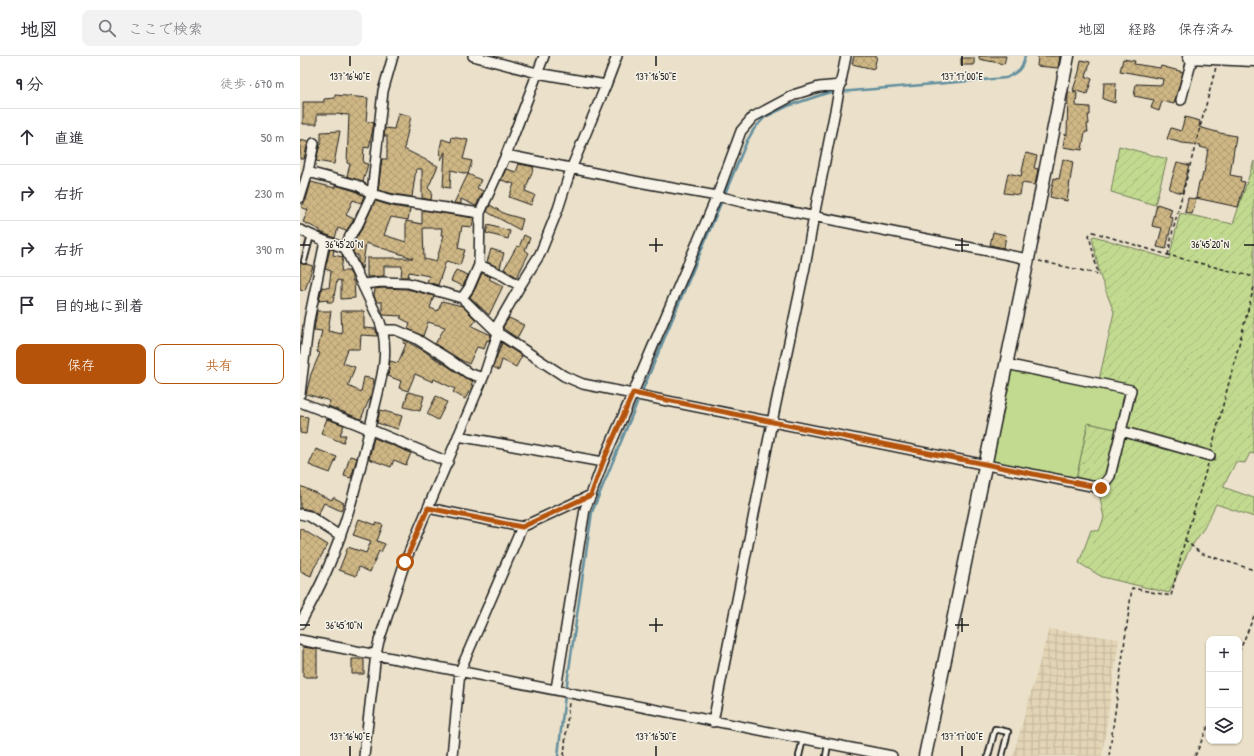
<!DOCTYPE html>
<html lang="ja">
<head>
<meta charset="utf-8">
<style>
  :root { --surface:#fff; --page:#f2f2f3; --text:#2b2b33; --muted:#7c7c81; --line:#e1e1e2; --accent:#b45309 }
  body { margin:0; font-family:"Patrick Hand","Klee One",sans-serif; background:var(--page); color:var(--text) }
  .controls { position:absolute; right:12px; bottom:12px; display:grid; overflow:hidden; border-radius:8px; box-shadow:0 1px 3px #0004 }
  .controls button { width:36px; height:36px; display:grid; place-items:center; padding:0; border:0; border-bottom:1px solid var(--line); background:var(--surface); color:var(--text); font:20px sans-serif }
  .stop { position:absolute; width:12px; height:12px; margin:-9px; border:3px solid #b45309; border-radius:50%; background:#fff }
  .stop.end { background:#b45309; border-color:#fff; box-shadow:0 1px 4px #0008 }
  .list { margin:0; padding:0; list-style:none }
  h2 { display:flex; justify-content:space-between; align-items:center; height:52px; margin:0; padding:0 16px; font-size:17px }
  h2 small { font-size:13px; font-weight:400; color:var(--muted) }
  .list li { display:grid; grid-template-columns:26px 1fr auto; gap:12px; align-items:center; box-sizing:border-box; height:56px; padding:0 16px; border-top:1px solid var(--line) }
  .list b { display:block; font-size:15px; white-space:nowrap }
  .list em { font-size:13px; font-style:normal; color:var(--muted) }
  .actions { display:flex; gap:8px; padding:12px 16px }
  .actions a { flex:1; padding:9px 0; border:1px solid var(--accent); border-radius:8px; text-align:center; font-size:14px; color:var(--accent) }
  .actions .main { background:var(--accent); color:#fff }
  .icon { flex:none; width:22px; height:22px; fill:none; stroke:currentColor; stroke-width:2; stroke-linecap:round; stroke-linejoin:round }
  .map { position:relative; flex:none; width:954px; height:700px; overflow:hidden }
  header { display:flex; align-items:center; gap:24px; box-sizing:border-box; height:56px; padding:0 20px; background:var(--surface); border-bottom:1px solid var(--line) }
  header strong { font-size:19px }
  nav { display:flex; gap:22px; margin-inline-start:auto; font-size:14px }
  .search { width:280px; height:36px; background:var(--page); display:flex; align-items:center; gap:10px; box-sizing:border-box; padding:0 14px; border-radius:8px; color:var(--muted); font-size:15px }
  main { display:flex }
  aside { flex:1; background:var(--surface) }
  .map>svg:first-child { display:block }
  .industrial { fill:url(#industrial-grid) }
  .grass { fill:#c2da90; stroke:#6f7b56 }
  .garden { fill:url(#garden-furrows); stroke:#6f7b56 }
  .lines { fill:none; stroke-linecap:round; stroke-linejoin:round }
  .stream { stroke:#648f9e; stroke-width:2.5 }
  .building { fill:url(#building-cross-hatch); stroke:#1c1c1c; fill-rule:evenodd }
  .lane-casing { stroke:#1c1c1c; stroke-width:8 }
  .street-casing { stroke:#1c1c1c; stroke-width:12 }
  .secondary-casing { stroke:#1c1c1c; stroke-width:15 }
  .primary-casing { stroke:#1c1c1c; stroke-width:17 }
  .path { stroke:#1c1c1c; stroke-width:1.5; stroke-dasharray:4 3; stroke-linecap:butt }
  .lane { stroke:#f7f3e8; stroke-width:4.5 }
  .street { stroke:#f7f3e8; stroke-width:9 }
  .secondary { stroke:#f7f3e8; stroke-width:12 }
  .primary { stroke:#f7f3e8; stroke-width:14 }
  .route { stroke:#b45309; stroke-width:5 }
  .ticks { fill:none; stroke:#1c1c1c; stroke-width:1.5 }
  .ticks-label { font-size:10px; text-anchor:middle; fill:#1c1c1c; stroke:#f7f3e8; stroke-width:3; stroke-linejoin:round; paint-order:stroke }
</style>
</head>
<body>
<header>
<strong>地図</strong>
<div class="search"><svg class="icon" aria-label="search" viewBox="0 0 24 24"><circle cx="10" cy="10" r="6"/><path d="M15 15l6 6"/></svg>ここで検索</div>
<nav><a>地図</a><a>経路</a><a>保存済み</a></nav>
</header>
<main>
<aside>
<h2>9 分<small>徒歩 · 670 m</small></h2>
<ul class="list">
<li><svg class="icon" aria-label="ahead" viewBox="0 0 24 24"><path d="M12 20V5M6 11l6-6 6 6"/></svg><div><b>直進</b></div><em>50 m</em></li>
<li><svg class="icon" aria-label="right" viewBox="0 0 24 24"><path d="M7 20v-9h11M14 6l5 5-5 5"/></svg><div><b>右折</b></div><em>230 m</em></li>
<li><svg class="icon" aria-label="right" viewBox="0 0 24 24"><path d="M7 20v-9h11M14 6l5 5-5 5"/></svg><div><b>右折</b></div><em>390 m</em></li>
<li><svg class="icon" aria-label="arrive" viewBox="0 0 24 24"><path d="M6 21V4h12l-3 4 3 4H6"/></svg><div><b>目的地に到着</b></div></li>
</ul>
<div class="actions"><a class="main">保存</a><a>共有</a></div>
</aside>
<div class="map">
<svg width="954" height="700" viewBox="0 0 954 700">
  <defs>
    <pattern id="industrial-grid" width="8" height="8" patternUnits="userSpaceOnUse"><rect width="8" height="8" fill="#e2d4b5"/><path d="M0 4h8M4 0v8" fill="none" stroke="#c1b59b"/></pattern>
    <pattern id="garden-furrows" width="10" height="10" patternUnits="userSpaceOnUse"><rect width="10" height="10" fill="#c2da90"/><path d="M-1 1l2-2M0 10L10 0M9 11l2-2" fill="none" stroke="#a6ba7c"/></pattern>
    <pattern id="building-cross-hatch" width="8" height="8" patternUnits="userSpaceOnUse"><rect width="8" height="8" fill="#ceb685"/><path d="M0 0l8 8M0 8l8-8" fill="none" stroke="#b09c72"/></pattern>
  </defs>
  <rect width="100%" height="100%" fill="#ebe1ca"/>
  <filter id="ink" filterUnits="userSpaceOnUse"><feTurbulence type="fractalNoise" baseFrequency=".025" numOctaves="2"/><feDisplacementMap in="SourceGraphic" scale="8" xChannelSelector="R" yChannelSelector="G"/><feConvolveMatrix kernelMatrix="1 2 1 2 8 2 1 2 1" color-interpolation-filters="sRGB"/></filter>
  <g filter="url(#ink)">
    <!-- industrial -->
    <path class="industrial" d="M749,573L819,583L802,700H713Z"/>
    <!-- grass -->
    <path class="grass" d="M712,312L827,337L819,374L788,367L776,424L692,405Z"/>
    <!-- garden -->
    <path class="garden" d="M819,90L867,103L855,149L811,136Z
      M954,105V398L950,397L945,407L936,406L923,431L954,442V461L916,448L904,472L889,494L869,537L802,521L779,507L791,474L799,475L804,462L799,436L812,423L833,333L799,324L814,256L800,220L792,181L794,180L869,203L880,157L933,168Z
      M788,367L819,374L808,418L800,429L776,424Z"/>
    <g class="lines">
      <!-- stream -->
      <path class="stream" d="M341,338L447,85L454,73L465,61L488,50L527,37L706,22C718,16 722,14 725,0
        M266,634L292,456L339,342
        M258,700L265,639"/>
    </g>
    <!-- building -->
    <path class="building" d="M554,0H577L574,13L552,8Z
      M679,0H706L704,8L679,3Z
      M738,0H760L758,12L737,10Z
      M661,2H674V9H661Z
      M823,3L835,5L834,8L860,12L861,10L883,16L874,48L862,45L859,55L851,52L854,44L834,40L836,28L862,29L863,23L820,15Z
      M781,4L790,6L786,21L792,23L787,38L773,34L779,16Z
      M804,27H816L815,47L803,43Z
      M768,36L777,37L776,50L790,51V59H788L789,68H787L788,76H785L782,94L763,91L765,78L767,79Z
      M35,39L68,42L66,65L74,67L69,92L64,91L63,107L68,108L63,126L47,120L50,108L47,107L49,59L34,58H17V68H3V46H24V43L35,42Z
      M98,57L111,60L104,93L138,110L128,132L132,136L131,144L122,142V113H116L112,141L94,138L78,134L82,103H87V80H84L85,72L94,73Z
      M885,61L900,65L899,71L920,77L936,80L930,119L941,121L940,125L945,126L938,151L896,142L899,126H901L903,117H904L908,93L900,91L901,89L882,87L867,83L871,72L881,75Z
      M40,75L34,108L16,105L20,88H21V76Z
      M152,81L168,84L163,103L172,105L168,118L151,114L150,132L143,131L145,96L141,104L140,92L142,83L151,86Z
      M0,84L8,86L4,103H0Z
      M726,97L737,100L734,112L738,113L735,129L722,127L720,139L704,137L708,117L721,120Z
      M763,103L773,106L767,145L750,141L754,122L759,123Z
      M877,106L889,109L882,137L869,133Z
      M219,108L234,111L225,135L235,139L231,149L209,141L214,128L201,124L206,113L216,116Z
      M168,118L181,124L177,132L183,135L176,150L161,143V148L154,147Z
      M11,126L35,132V129L55,135L64,140L61,147L53,144L46,159L54,163L53,165L46,175L38,172L35,182L20,176V174L3,166L8,154L1,151L6,144Z
      M888,142L896,143L892,158L885,156Z
      M75,145L92,150L110,153L108,164L91,161L84,179L106,186V165L122,168V154L174,162L172,171L162,170L158,192L165,194L160,209L146,205L138,229L127,226L129,220L109,216L108,221H101L102,210H84V220L67,221V202H113L66,187L62,213L58,205V199H55L53,196L54,186L63,171ZM123,172H142L141,179H144L136,206L124,203Z
      M857,148L872,153L869,161L873,162L866,193L857,191L862,172L852,170Z
      M190,149L205,158L223,163L220,174L189,157L187,155Z
      M188,169L210,175L208,183L186,177Z
      M693,176L706,179L704,192L690,189Z
      M224,179L230,182L225,194L229,197L217,221L204,213L217,190L219,191Z
      M30,193L34,194L33,199L43,201L41,215H49L52,220V225H54L55,242L41,243V225L37,224L33,246H27L28,244L19,245L22,231L29,232L31,215L25,213Z
      M191,193L204,197L200,212L187,206Z
      M0,206L3,208H6L13,210L5,234L0,233Z
      M156,214L168,219L163,230L151,225Z
      M182,217L191,221L189,223L203,230L189,259L170,241L174,235Z
      M82,232L107,233L134,240L130,252L138,255L142,245L162,250L176,264L172,270L191,279L189,285L187,284L184,293L177,291L169,308L159,303L135,288L145,271L128,266L123,280L108,273L110,267L100,262L102,260L83,259L82,255V246H77L74,240L75,233Z
      M17,255H31L28,275L42,278L41,255H64V272L76,273L77,280L61,279L60,293H48L43,307L55,311L48,330L61,336L64,321L74,323L70,344H69L61,363L28,350L30,345L6,338L11,318L20,297L17,296L22,275L14,274Z
      M209,262L224,269L217,282L204,273L203,271Z
      M104,284L128,297V298L146,309L165,322L173,325L171,329H173L165,343L153,336L155,333L134,323L133,326L115,318L108,335L99,332L101,325L88,320L90,305L98,307L106,288L103,287Z
      M202,287L222,300L216,311L202,304L199,314L193,311Z
      M108,336L124,340L120,355L104,351Z
      M136,340L147,346L138,364L127,358Z
      M80,354L102,360L98,373L77,367Z
      M0,360L8,361L6,378L0,377Z
      M27,363L44,369L40,379H46L43,387L21,377Z
      M74,382L111,397L106,409L94,404L91,411L69,403Z
      M16,393L37,401L30,417L9,409Z
      M50,400L57,402L51,422L44,420Z
      M0,430L32,444L33,441L44,447L41,455L24,447L18,459L11,454L0,452Z
      M59,463L76,469V467L83,469L77,485L85,488L81,496L79,495L70,516L59,511L56,520L39,514L48,491L66,497L71,485L53,479Z
      M0,472L28,489L14,512L11,520L0,515Z
      M3,591L17,593V621H3Z
      M52,603H64V618H52Z"/>
    <g class="lines">
      <defs>
        <path id="lane" d="M4,205L11,179
          M499,700L503,683
          M526,700L528,688
          M688,700L695,673L708,676L702,700"/>
        <path id="street" d="M173,0L237,17L306,29L271,113L258,153L240,198L220,230
          M306,29L317,0
          M881,44L893,0
          M14,87L8,116L57,129L72,138L93,144L180,157
          M206,99L344,127L417,140L442,146L728,203
          M0,142L8,116
          M0,174L25,185L45,192L80,266C91,297 80,327 73,358C61,411 49,464 27,514C19,533 9,551 0,568
          M45,192L50,180L58,168L72,138L83,35L93,0
          M63,228L82,226L108,227L162,242L198,277L264,320L283,328L801,432L810,420L821,375L839,380L910,400
          M162,242L169,232L179,209L180,157L206,99L244,0
          M83,274H96L115,282L147,302L168,317L183,322
          M706,308L831,334L821,375
          M0,338L9,264L25,185
          M0,346L57,368L148,406
          M158,380L303,406L291,439
          M303,406L333,337L417,140L441,75L453,61L496,38L519,31L541,29
          M128,452L222,471L160,615L152,700
          M0,458L9,460L40,480
          M222,471L291,439L285,453L256,633
          M0,584L592,700
          M413,666L472,366L505,211L514,160L546,0
          M64,700L76,598L79,585L105,506L185,317L198,277L197,270L220,230L202,219L179,209"/>
        <path id="secondary" d="M625,700L728,203L768,0"/>
        <path id="primary" d="M890,0L954,3"/>
      </defs>
      <!-- lane casing -->
      <use href="#lane" class="lane-casing"/>
      <!-- street casing -->
      <use href="#street" class="street-casing"/>
      <!-- secondary casing -->
      <use href="#secondary" class="secondary-casing"/>
      <!-- primary casing -->
      <use href="#primary" class="primary-casing"/>
      <!-- path -->
      <path class="path" d="M868,199L873,174L916,11
        M739,205L798,218L789,179L793,176L868,199L954,221
        M912,391L954,231
        M885,484L900,497L954,514
        M939,596L954,560
        M264,700L269,646
        M809,700L832,532L871,540L885,484L908,408
        M895,700L909,668"/>
      <!-- lane -->
      <use href="#lane" class="lane"/>
      <!-- street -->
      <use href="#street" class="street"/>
      <!-- secondary -->
      <use href="#secondary" class="secondary"/>
      <!-- primary -->
      <use href="#primary" class="primary"/>
    </g>
  </g>
  <g class="lines" filter="url(#ink)">
    <!-- route -->
    <path class="route" d="M105,506L128,452L222,471L291,439L303,406L333,337L526,377L685,408L801,432"/>
  </g>
  <!-- ticks -->
  <path class="ticks" d="M50,0V10M356,0V10M662,0V10M356,182V196M662,182V196M0,189H10M349,189H363M655,189H669M944,189H954M356,562V576M662,562V576M0,569H10M349,569H363M655,569H669M50,690V700M356,690V700M662,690V700"/>
  <g class="ticks-label">
    <text x="50" y="24">137°16'40"E</text>
    <text x="356" y="24">137°16'50"E</text>
    <text x="662" y="24">137°17'00"E</text>
    <text x="44" y="192">36°45'20"N</text>
    <text x="910" y="192">36°45'20"N</text>
    <text x="44" y="573">36°45'10"N</text>
    <text x="50" y="684">137°16'40"E</text>
    <text x="356" y="684">137°16'50"E</text>
    <text x="662" y="684">137°17'00"E</text>
  </g>
</svg>
<div class="controls">
<button>+</button>
<button>−</button>
<button><svg class="icon" aria-label="layers" viewBox="0 0 24 24"><path d="M12 4l9 5-9 5-9-5zM3 14l9 5 9-5"/></svg></button>
</div>
<div class="stop" style="left:105px;top:506px"></div>
<div class="stop end" style="left:801px;top:432px"></div>
</div>
</main>
</body>
</html>
